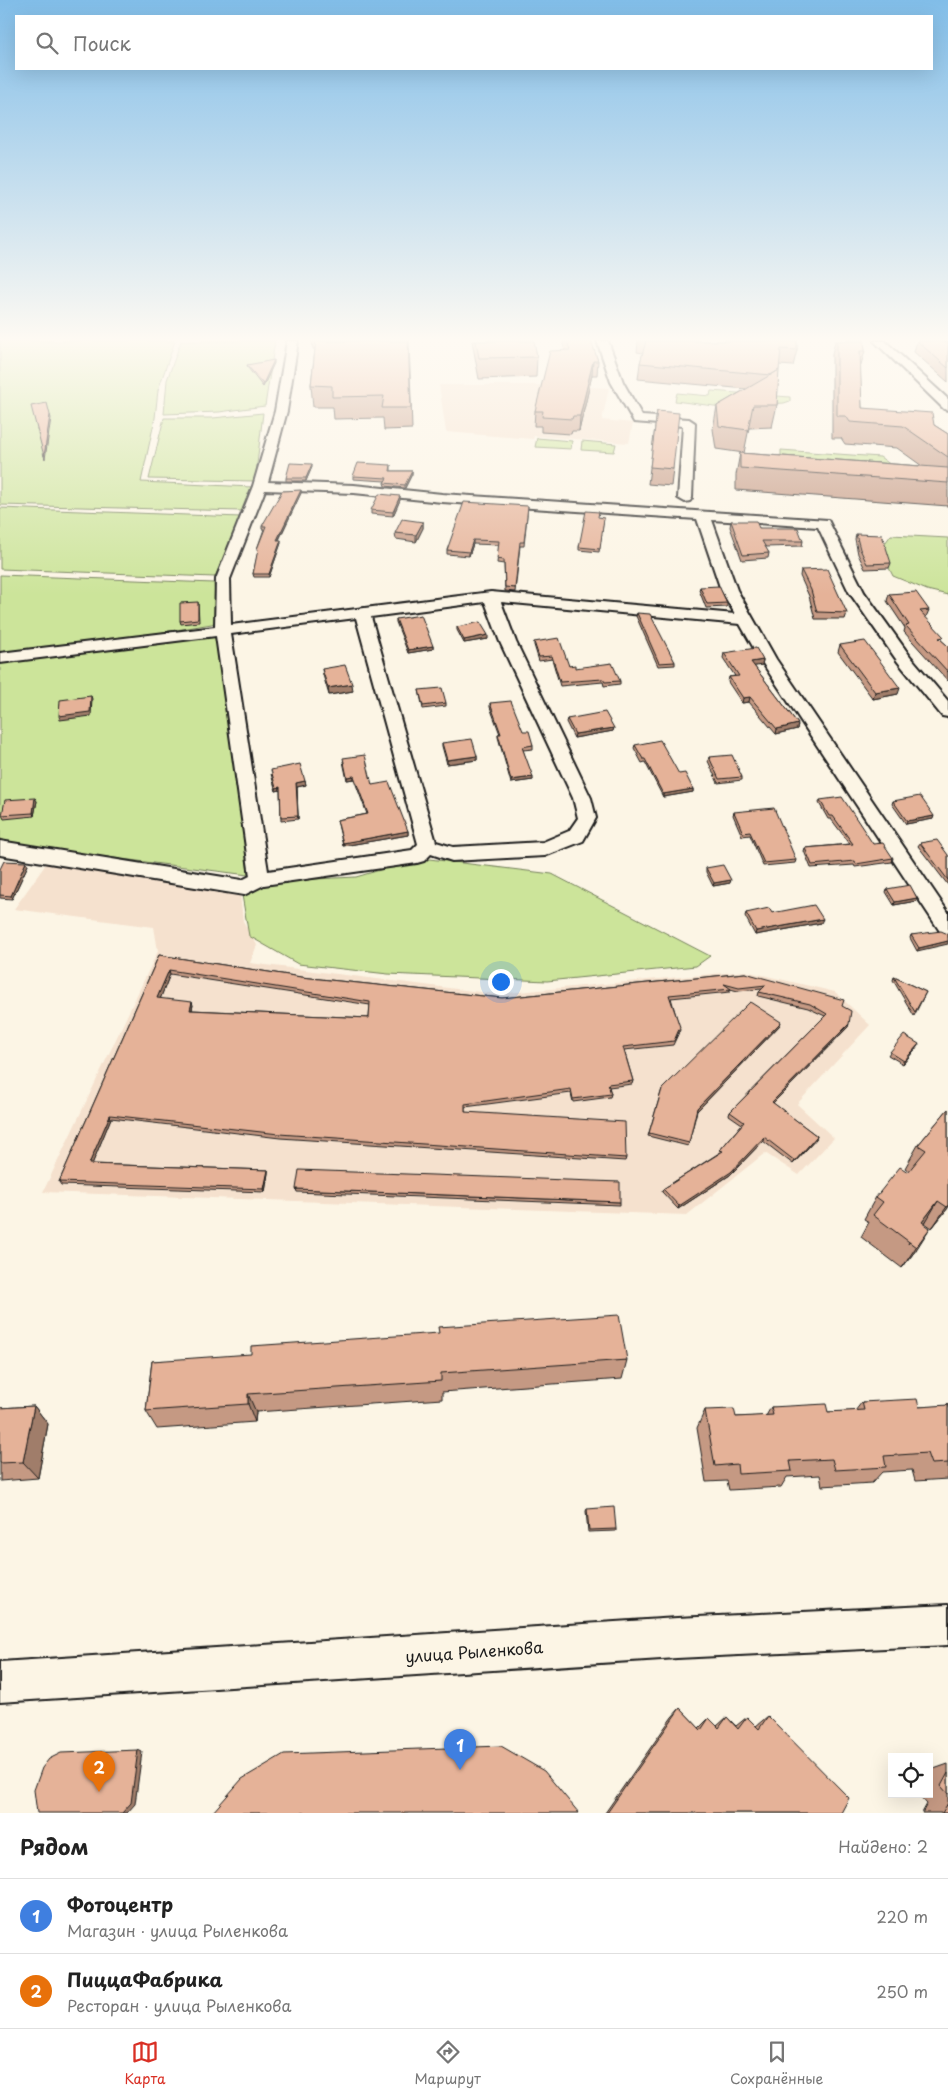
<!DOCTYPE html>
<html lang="ru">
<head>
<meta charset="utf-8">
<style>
  :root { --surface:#fff; --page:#f2f2f2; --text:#222; --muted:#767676; --line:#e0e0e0; --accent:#d93025 }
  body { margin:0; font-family:"Playpen Sans",sans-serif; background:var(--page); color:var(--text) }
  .controls { position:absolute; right:15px; bottom:15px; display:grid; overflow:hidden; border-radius:0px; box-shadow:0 5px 20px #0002 }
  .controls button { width:45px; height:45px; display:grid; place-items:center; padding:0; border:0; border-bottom:1px solid var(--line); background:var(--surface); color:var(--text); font:25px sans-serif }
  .you { position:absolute; left:500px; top:981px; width:18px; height:18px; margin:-12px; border:4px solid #fff; border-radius:50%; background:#1a73e8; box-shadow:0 0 0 8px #1a73e833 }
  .badge { display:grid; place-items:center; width:32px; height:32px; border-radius:50%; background:var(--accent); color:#fff; font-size:16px; font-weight:700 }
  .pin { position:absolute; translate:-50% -41px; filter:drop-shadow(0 1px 2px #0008) }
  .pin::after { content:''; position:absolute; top:26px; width:18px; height:15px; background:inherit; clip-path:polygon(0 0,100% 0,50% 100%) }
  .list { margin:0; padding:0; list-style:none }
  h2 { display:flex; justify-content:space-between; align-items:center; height:65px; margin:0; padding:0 20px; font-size:21px }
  h2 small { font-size:16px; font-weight:400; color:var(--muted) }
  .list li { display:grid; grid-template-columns:32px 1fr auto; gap:15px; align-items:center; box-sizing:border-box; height:75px; padding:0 20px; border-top:1px solid var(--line) }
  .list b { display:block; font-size:19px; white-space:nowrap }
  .list p { margin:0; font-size:16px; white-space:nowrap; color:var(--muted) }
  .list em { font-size:16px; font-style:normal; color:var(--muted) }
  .icon { flex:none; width:28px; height:28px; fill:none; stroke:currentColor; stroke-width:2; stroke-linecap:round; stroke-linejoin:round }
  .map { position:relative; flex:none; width:948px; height:1813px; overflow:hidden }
  .search { position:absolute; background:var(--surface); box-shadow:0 5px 20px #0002; left:15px; right:15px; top:15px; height:55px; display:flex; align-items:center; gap:12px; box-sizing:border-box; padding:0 18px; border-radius:0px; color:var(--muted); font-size:19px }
  .sheet { height:215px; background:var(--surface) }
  nav { display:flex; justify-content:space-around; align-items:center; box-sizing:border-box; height:70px; border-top:1px solid var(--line); background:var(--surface); font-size:14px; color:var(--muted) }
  nav a { display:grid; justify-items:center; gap:2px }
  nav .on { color:var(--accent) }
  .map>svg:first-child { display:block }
  .built { fill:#f5e1ce }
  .green { fill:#cce49a; stroke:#74805b }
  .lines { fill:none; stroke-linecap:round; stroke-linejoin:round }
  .minor-casing { stroke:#1c1c1c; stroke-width:4 }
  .tertiary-casing { stroke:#1c1c1c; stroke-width:4 }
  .minor { fill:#fcf5e5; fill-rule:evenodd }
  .tertiary { fill:#fcf5e5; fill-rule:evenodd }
  .wall { fill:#c59983; stroke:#1c1c1c; fill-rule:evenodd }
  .shaded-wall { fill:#a07d6a; stroke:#1c1c1c }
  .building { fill:#e5b298; stroke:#1c1c1c; fill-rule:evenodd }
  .labels { text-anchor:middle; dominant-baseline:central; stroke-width:5; stroke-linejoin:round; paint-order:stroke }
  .near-street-label { font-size:16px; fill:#1c1c1c; stroke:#fcf5e5 }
</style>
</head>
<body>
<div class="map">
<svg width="948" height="1813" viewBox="0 0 948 1813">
  <rect width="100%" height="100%" fill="#fcf5e5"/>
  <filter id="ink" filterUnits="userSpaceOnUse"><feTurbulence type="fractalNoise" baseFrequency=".02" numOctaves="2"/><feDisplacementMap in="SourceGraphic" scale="10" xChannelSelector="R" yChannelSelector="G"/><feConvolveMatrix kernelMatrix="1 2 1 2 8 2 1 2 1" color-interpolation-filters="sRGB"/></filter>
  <g filter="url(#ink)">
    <!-- built -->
    <path class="built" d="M439,385H548L609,388L602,420L633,423L629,443L534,436L533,439L446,432Z
      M46,864L240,893L243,921L257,945L250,963L496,994L745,971L835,992L870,1025L797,1104L834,1138L799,1175L765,1153L687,1215L43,1192L158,951L154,927L14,909Z"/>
    <!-- green -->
    <path class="green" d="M0,341H175L158,390L155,418L141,482L252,487L242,511L0,505Z
      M181,341H275L265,406L219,412L164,414L167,380Z
      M711,391L790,397V401L784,403L722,407L675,401L677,393L710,396Z
      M263,413L255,481L149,479L164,418H213Z
      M537,438L572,441L571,449L535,447Z
      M582,441L616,444L614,452L581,450Z
      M781,450L880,457L902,473L781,462Z
      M0,508L241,517L215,577L0,569Z
      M891,535L948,538V595L927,590L893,576L880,550Z
      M0,575L214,583L217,623L165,632L0,654Z
      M217,630L233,717L248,875L51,850L0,841V662Z
      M421,858L552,874L710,956L696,966L547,981L388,974L298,964L249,936L242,895L274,881L356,877Z"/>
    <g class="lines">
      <defs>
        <path id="minor" d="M287,341H298L287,411L268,482L354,485L442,494L828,520L864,592L910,656L948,701V717L942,716L898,662L849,592L818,527L712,520L737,590L776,659L948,912V936L941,933L760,659L740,624L501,602L516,642L591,798L596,818L583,841L545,856L452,861L431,854L424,861L417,863L264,885L244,895L0,855V841L242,880L250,876L216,636L0,663V653L215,627L216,579L253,486L275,411ZM265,490L354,493L442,502L697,519L721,590L735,614L491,592L231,625L230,579ZM485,602L500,642L573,798L578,818L569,831L543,842L453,847L436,842L371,617ZM356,618L418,844L412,850L268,871L231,634Z
          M597,341H608L623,382L642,416L689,419L695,423L692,498L690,501L685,502L678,498L683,426L634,422L611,382Z
          M874,341H885L948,399V410L944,409Z"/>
        <path id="tertiary" d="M948,1605V1645L677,1658L0,1702V1662L677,1618Z"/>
      </defs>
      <!-- minor casing -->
      <use href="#minor" class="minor-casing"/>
      <!-- tertiary casing -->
      <use href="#tertiary" class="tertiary-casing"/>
      <!-- minor -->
      <use href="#minor" class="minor"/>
      <!-- tertiary -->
      <use href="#tertiary" class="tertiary"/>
    </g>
    <!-- wall -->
    <path class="wall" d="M312,341H409L412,429L384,430L383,418L334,419L333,407H313L311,385L315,349H313Z
      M472,341H534L537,357L536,377L479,379Z
      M564,341H591L598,361L597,375H592L579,431H572L571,434L541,432V426H534L535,411L565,350L563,345Z
      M638,341H797V350L793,366L779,365L777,405L772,427L749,428L744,453L716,449L713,429L717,406L746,389L638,379L640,363L643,353L637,352Z
      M835,341H864L865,351L860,368L862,408L934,425L948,434V506L736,490V475L740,453L922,466L897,448L845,444L841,438H832V354Z
      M917,341L941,342H948V382L914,352Z
      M274,363L263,387L248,368L247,365Z
      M657,411L673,469L671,486L648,484Z
      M391,465V471H412V474L405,488L385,486L384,483L385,481L353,479V476Z
      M312,467L306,481H286V478Z
      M301,493L279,540L281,543L269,577H254L253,574L258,552L257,549L264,529H262V526Z
      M400,500L393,516L371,514V510Z
      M528,506L524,546H520L515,592L505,591L504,564L497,563L499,545L473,544L469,556L447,554V550Z
      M604,518L599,552L579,550V547Z
      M731,521L759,528L803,541L802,546L765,547L769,553L768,558L742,560L730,527Z
      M423,522V528L416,542L396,539L395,533Z
      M856,534L891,563L889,568L865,569L858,554L855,539Z
      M801,570L847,613L845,619H815L809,596L800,576Z
      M700,587L727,603V607L706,608L699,590Z
      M889,594L929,610L926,617H925L942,641L948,646V681L904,632L905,628L887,601Z
      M198,602L199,622L181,624L180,621Z
      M637,613L675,662V665L658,666L636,616Z
      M396,619L433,646V649L408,653L396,622Z
      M457,627L488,639L464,643L457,630Z
      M534,642L569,666L620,681V684L604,686L603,682L560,686L552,659L539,661L534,645Z
      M840,645L898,694L873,699L838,652Z
      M724,653L763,660L762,665L754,666L798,724L797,729L776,734L749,702L742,703L728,682L729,677L735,676L723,658Z
      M322,669L353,691L329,695L323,675Z
      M419,690L446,703V706L423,709Z
      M490,703L523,731L533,745V749L523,750L533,780L511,783L498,737V734H500L490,707Z
      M567,719L614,728L613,731L574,738L566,722Z
      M442,743L477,756V760L447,764L442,746Z
      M635,745L693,789V792L663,797L645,762L642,763L634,748Z
      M709,757L742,777V780L718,783L708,761Z
      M343,761L372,785L408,831V835L343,846L337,820L367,814L354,779L347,780Z
      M271,774L305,781L306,785L297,787L298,819L281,821L280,790L276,791Z
      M820,800L873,844L893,858L892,862L855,867L854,865L811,868L804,851L805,848L850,844L831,819H828L819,803Z
      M37,801L34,816L4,819L2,815Z
      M893,801L933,819L906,824L892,804Z
      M734,812L796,860L795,863L763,866L750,835L742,836L733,815Z
      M920,843L948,855V885L918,846Z
      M26,862L28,865L12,899L0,898V869Z
      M706,868L730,883L713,886L706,872Z
      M887,889L916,901L894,905L886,892Z
      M746,913H772L821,923L755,935L745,916Z
      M948,934L917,951L910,938L911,935Z
      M159,955L301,977L502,998L745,973L842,1006L848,1027L773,1103L817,1136L816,1139L793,1164L763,1141L730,1175L678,1209L662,1192L663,1189L719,1153L720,1150L742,1124L729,1115L730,1112L825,1016L808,1008L758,996L759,992L762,989L738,991L730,989V992L671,998L680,1030L673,1045L624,1050L633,1081L632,1084L609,1087L611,1094L610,1097L573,1102L571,1093L465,1107V1112L626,1158L625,1161L280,1138L111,1118L92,1164L268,1170V1173L265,1192L61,1185L59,1182ZM170,974L370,1005L369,1018L192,1010L193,1005L160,999Z
      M894,977L926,992L914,1016L893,980Z
      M780,1025L697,1111L688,1146L648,1136L662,1089Z
      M917,1047L903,1064L888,1055L890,1052Z
      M948,1109V1208L932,1228L925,1223L916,1250L902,1268L861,1237L869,1222L864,1219L876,1197L909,1171L905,1168L918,1145Z
      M296,1189L620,1202V1205L297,1192Z
      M627,1360L622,1379L442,1392V1399L256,1412L255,1422L157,1429L146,1411L152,1361Z
      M862,1402L919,1407L945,1406L948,1403V1479L915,1481L912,1470L882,1472L872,1483L822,1486L820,1475L787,1477L781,1487L729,1490L727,1481L706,1482L697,1428L705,1410L736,1417L766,1416L771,1407L828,1412L855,1411Z
      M34,1406L48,1424L38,1478L0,1481V1408Z
      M587,1509L616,1529V1531L588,1532L586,1511Z
      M680,1708L699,1728L709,1718L717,1726L727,1717L736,1726L747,1717L756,1726L768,1716L841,1813H605L672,1717Z
      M948,1764V1813H922L927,1804L918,1794H929V1773L931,1770Z"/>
    <!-- shaded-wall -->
    <path class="shaded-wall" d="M274,360V363L263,387V384Z
      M593,361L592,375L579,431L580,416Z
      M50,415L51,418L45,459L44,456Z
      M312,464V467L306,481V478Z
      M412,471V474L405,488V485Z
      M301,490V493L277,543V540Z
      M400,496V500L393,516V512Z
      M423,522V528L416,542V535Z
      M281,540V543L269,577V574Z
      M473,540V544L469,556V552Z
      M488,635V639L464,643V640Z
      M433,646V649L408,653V650Z
      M763,660L762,665L750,667L751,662Z
      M352,684L353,691L329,695L328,688Z
      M900,688L898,694L873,699L875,692Z
      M91,696L92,699L91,716L60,720L59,716Z
      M750,697L749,702L742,703L743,698Z
      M798,724L797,729L776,734L777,729Z
      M614,728L613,731L574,738L575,734Z
      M477,756V760L447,764V760Z
      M354,776V779L347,780V777Z
      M533,777V780L511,783V780Z
      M305,781L306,785L297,787L298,819L296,783Z
      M280,787V790L276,791V788Z
      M693,789V792L663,797V794Z
      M35,798L37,801L34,816L33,813Z
      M934,816L933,819L906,824L907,821Z
      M408,831V835L343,846V843Z
      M26,862L28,865L12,899L11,896Z
      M731,880L730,883L713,886L714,883Z
      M917,898L916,901L894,905L895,902Z
      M823,919L821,923L755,935L756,931Z
      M948,941V944L917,951L919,948Z
      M169,970L170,974L159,1002L157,998Z
      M192,1002L193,1005L191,1013L190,1010Z
      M781,1022L780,1025L696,1112L697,1108Z
      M849,1024L848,1027L770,1106L772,1102Z
      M919,1044L917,1047L903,1064L904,1061Z
      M110,1115L111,1118L91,1167L89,1164Z
      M817,1136L816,1139L793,1164L795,1161Z
      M764,1137L763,1141L730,1175L678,1209L679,1206Z
      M268,1170V1173L265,1192L264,1189Z
      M938,1201L925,1223L908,1244L922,1222Z
      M948,1205V1208L932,1228Z
      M930,1228L916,1250L902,1268L916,1247Z
      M248,1394L256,1412L255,1422L248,1404Z
      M34,1406L48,1424L38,1478L23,1462Z
      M138,1750L142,1752L135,1804L127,1813H122Z"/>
    <!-- building -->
    <path class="building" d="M316,341H408L411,408H382L384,396L332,397V386L311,385Z
      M476,341H534L537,357L479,358Z
      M567,341H591L598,361H593L580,416H573L572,419L542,417L543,411H535L550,351L570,350Z
      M646,341H797V350L781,349L779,370L771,375L640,363Z
      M837,341H864L865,351H860L862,408L932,413L934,425L948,434V457L903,426L850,422L846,416H837Z
      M917,341H939L941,342H948V368Z
      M274,360L263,384L247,365Z
      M779,370L777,405H753L748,430L719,426L717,406Z
      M47,403L50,415L44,456L31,406Z
      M657,411L679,413L673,469L650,467Z
      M740,453L948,468V483L740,468Z
      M290,463L312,464L306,478H286Z
      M358,463L391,465L390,471H412L405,485L384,483L387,478L353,476Z
      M301,490L277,540H281L269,574H253L258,549H257L266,526H262L282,491Z
      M379,494L400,496L393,512L371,510Z
      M464,502L528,506L524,542H520L515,588L505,587L504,560L497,559L499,541L473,540L469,552L447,550Z
      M586,511L599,512L598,517L604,518L600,549L579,547Z
      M402,519L423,522L416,535L395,533Z
      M731,521H756L759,528H798L803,541H762L769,553L743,555Z
      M856,534L882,535L891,563L867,564L860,549Z
      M827,569L847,613L817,612L811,590L801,570Z
      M719,586L727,603L707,604L700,587Z
      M916,592L929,610L920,611L944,637L939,638L948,646V672L906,626L909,625L889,594Z
      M198,602V619L180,621V603Z
      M637,613L650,614L675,662L659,663Z
      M421,615L433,646L408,650L396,619Z
      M480,622L488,635L464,640L457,627Z
      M559,638L569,666L575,665V668L612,663L620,681L605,682L603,679L560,682L552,656L539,657L534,642Z
      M865,641L900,688L875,692L840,645Z
      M756,648L763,660L751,662L798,724L777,729L750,697L743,698L729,677L739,676L724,653Z
      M345,665L352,684L328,688L322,669Z
      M442,688L446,703L423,706L419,690Z
      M91,696L90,712L59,716L60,700Z
      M511,701L523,731H529L533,745L522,747L533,777L511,780L498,734H501L490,703Z
      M605,712L614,728L575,734L567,719Z
      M472,739L477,756L447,760L442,743Z
      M660,740L679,774L685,773L693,789L663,794L645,759H643L635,745Z
      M365,755L372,785L389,782L408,831L343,843L337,820L368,814L354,776L347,777L343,758Z
      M732,755L742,777L719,779L709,757Z
      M300,764L305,781L296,783L298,816L281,817L280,787L276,788L271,770Z
      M920,796L934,816L907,821L893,801Z
      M842,797L873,844L883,843L893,858L856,864L855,861L812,865L805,848L853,844L833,816H829L820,800Z
      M35,798L33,813L2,815L5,800Z
      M774,808L796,860L764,863L750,832L743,833L734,812Z
      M937,840L948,855V880L920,843Z
      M4,861L26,862L11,896L0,895V869Z
      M723,865L731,880L714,883L706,868Z
      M910,885L917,898L895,902L887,889Z
      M814,905L823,919L756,931L746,913L769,908L772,913Z
      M941,931L948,934V941L919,948L911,935Z
      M159,955L301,977L502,998L745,973L844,1000L842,1006L851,1011L849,1024L772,1102L817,1136L795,1161L764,1137L731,1172L679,1206L663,1189L723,1151L720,1150L744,1122L730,1112L827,1014L810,1004L759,992L766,985L739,988L724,984L731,989L669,995L680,1027L674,1041L623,1047L633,1081L608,1084L611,1094L573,1099L571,1089L465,1104V1112L625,1122L626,1158L279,1134L110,1115L89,1164L268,1170L264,1189L59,1182ZM169,970L370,1002L369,1018L190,1010L192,1002L157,998Z
      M894,977L926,992L915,1012Z
      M750,1002L781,1022L697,1108L689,1143L649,1133L662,1089Z
      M904,1035L919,1044L904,1061L890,1052Z
      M948,1109V1205L947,1207L938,1201L922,1222L930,1228L916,1247L873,1215L883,1202L876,1197L900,1167L908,1172L926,1150L918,1145Z
      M299,1170L620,1182V1202L296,1189Z
      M619,1315L627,1360L441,1373V1381L248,1394V1404L146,1411L152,1361L251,1354V1346L439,1333L438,1327Z
      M917,1399L919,1407L948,1405V1463L931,1464L927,1453L884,1456L886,1467L835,1470L832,1459L790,1461L792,1471L738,1474L737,1464L715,1466L705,1410L734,1409L736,1417L773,1415L771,1407L826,1404L828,1412L864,1410L862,1402Z
      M34,1406L23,1462L0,1463V1408Z
      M614,1507L616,1529L589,1530L587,1509Z
      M680,1708L701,1730L709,1718L719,1728L727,1717L738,1729L747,1717L759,1729L768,1716L849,1798L841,1813H607Z
      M501,1746L544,1771L579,1813H212L242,1779L284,1754Z
      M138,1750L131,1803L122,1813H37L34,1790L42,1768L49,1759L61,1753Z
      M948,1773V1794L941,1786Z
      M948,1803V1813H942Z"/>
  </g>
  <!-- sky -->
  <linearGradient id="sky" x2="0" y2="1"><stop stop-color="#81bde8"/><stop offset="0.57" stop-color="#fefaf3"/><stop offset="1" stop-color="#fefaf3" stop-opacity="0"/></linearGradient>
  <rect width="948" height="595" fill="url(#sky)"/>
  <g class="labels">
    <!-- near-street labels -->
    <g class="near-street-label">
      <text transform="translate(474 1651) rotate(-4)">улица Рыленкова</text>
    </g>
  </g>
</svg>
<div class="controls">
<button><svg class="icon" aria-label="locate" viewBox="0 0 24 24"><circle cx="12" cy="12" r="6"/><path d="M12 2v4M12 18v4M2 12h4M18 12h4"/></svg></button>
</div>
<div class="you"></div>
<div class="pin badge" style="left:460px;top:1770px;background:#3f7fe0">1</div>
<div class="pin badge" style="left:99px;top:1792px;background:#e8710a">2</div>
<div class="search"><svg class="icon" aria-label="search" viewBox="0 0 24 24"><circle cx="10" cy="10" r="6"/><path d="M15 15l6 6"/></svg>Поиск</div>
</div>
<section class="sheet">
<h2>Рядом<small>Найдено: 2</small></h2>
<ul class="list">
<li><span class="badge" style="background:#3f7fe0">1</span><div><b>Фотоцентр</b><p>Магазин · улица Рыленкова</p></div><em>220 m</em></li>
<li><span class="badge" style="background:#e8710a">2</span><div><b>ПиццаФабрика</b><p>Ресторан · улица Рыленкова</p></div><em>250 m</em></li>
</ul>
</section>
<nav>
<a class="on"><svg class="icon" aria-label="map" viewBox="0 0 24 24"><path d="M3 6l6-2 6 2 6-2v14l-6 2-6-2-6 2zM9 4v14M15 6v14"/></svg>Карта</a>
<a><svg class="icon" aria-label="directions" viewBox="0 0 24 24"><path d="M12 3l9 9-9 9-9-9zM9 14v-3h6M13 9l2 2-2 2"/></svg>Маршрут</a>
<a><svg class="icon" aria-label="saved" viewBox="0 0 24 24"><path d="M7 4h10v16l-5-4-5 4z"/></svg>Сохранённые</a>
</nav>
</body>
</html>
